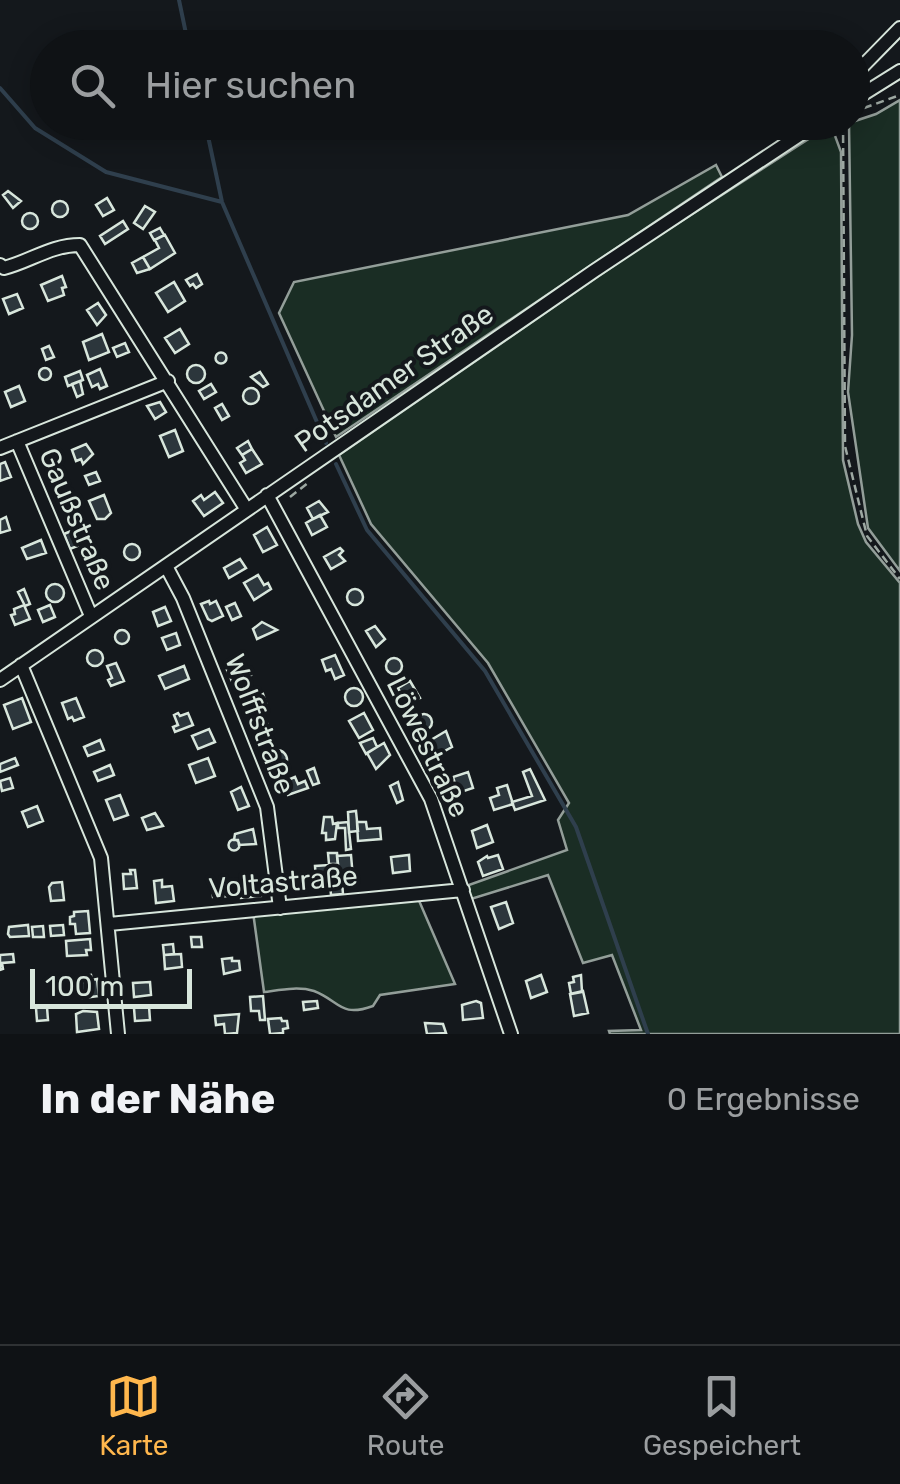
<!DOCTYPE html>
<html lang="de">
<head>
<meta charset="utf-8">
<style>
  :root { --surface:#0f1215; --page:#181b1e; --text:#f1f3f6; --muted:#9b9ea0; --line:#2f3234; --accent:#ffb74d }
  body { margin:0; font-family:Rubik,sans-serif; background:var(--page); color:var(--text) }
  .scale { position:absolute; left:30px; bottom:25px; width:162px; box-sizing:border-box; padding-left:10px; border:5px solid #d8e6dc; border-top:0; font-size:28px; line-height:35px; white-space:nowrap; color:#d8e6dc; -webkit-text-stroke:8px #14181c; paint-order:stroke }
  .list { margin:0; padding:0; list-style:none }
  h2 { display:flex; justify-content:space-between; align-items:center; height:130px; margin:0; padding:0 40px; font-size:42px }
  h2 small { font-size:32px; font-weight:400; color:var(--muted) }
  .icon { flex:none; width:55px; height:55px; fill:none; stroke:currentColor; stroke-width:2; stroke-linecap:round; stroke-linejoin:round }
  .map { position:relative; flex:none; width:900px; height:1034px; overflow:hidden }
  .search { position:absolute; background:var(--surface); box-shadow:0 5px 25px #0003; left:30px; right:30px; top:30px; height:110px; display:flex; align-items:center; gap:25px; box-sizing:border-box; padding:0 35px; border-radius:55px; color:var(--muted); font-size:38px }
  .sheet { height:310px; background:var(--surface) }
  nav { display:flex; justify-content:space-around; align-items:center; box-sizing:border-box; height:140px; border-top:2px solid var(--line); background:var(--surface); font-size:28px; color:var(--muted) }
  nav a { display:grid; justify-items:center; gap:5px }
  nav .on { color:var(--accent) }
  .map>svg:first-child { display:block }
  .green { fill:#1a2d24; stroke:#939e99; stroke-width:2.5 }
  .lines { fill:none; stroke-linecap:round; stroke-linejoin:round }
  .stream { stroke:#2f3f4d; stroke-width:4 }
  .building { fill:#2c363c; stroke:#d8e6dc; stroke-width:2.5 }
  .minor-casing { stroke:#d8e6dc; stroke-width:16 }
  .path { stroke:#9da8a2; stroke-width:2.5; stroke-dasharray:8 5; stroke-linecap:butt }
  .minor { stroke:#14181c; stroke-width:12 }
  .labels { text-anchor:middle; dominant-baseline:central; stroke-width:8; stroke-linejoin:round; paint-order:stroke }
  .street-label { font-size:28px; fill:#d8e6dc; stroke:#14181c }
</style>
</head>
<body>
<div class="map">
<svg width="900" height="1034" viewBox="0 0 900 1034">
  <rect width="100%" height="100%" fill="#14181c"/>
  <!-- green -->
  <path class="green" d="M900,100V571L868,528L848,392L852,335L849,123L876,114Z
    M821,131L834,133L841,152L843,460L858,524L866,542L900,583V1034H610L609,1031L641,1030L612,955L583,963L548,875L471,899L466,886L567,850L558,820L569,803L488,663L371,524L339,455L638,249Z
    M716,165L722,177L336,437L279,313L294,282L628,215Z
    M417,896L455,984L380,995L373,1006C340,1018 340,1001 314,991C298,986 280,990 264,992L253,912Z"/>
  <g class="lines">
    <!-- stream -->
    <path class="stream" d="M179,0L189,48
      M0,88L35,128L106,172L222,202
      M205,122L222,202L326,443
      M336,464L367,530L485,671L576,827L648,1034"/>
  </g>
  <!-- building -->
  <path class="building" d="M8,191L21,201L13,208L3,195Z
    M107,198L114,210L103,216L96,205Z
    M52 209a8 8 0 1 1 16 0a8 8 0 1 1-16 0Z
    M145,206L155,212L143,229L134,223Z
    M22 221a8 8 0 1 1 16 0a8 8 0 1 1-16 0Z
    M123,221L128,229L105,244L100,236Z
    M160,228L164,235L154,240L150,233Z
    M165,235L175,253L150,269L143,257L159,248L155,240Z
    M143,257L150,269L137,273L132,263Z
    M197,274L202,284L196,288L193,284L190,286L186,280Z
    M62,276L66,287L62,288L64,295L48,301L41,285Z
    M174,282L185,301L168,312L156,293Z
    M17,294L23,308L9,314L3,299Z
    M98,303L106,315L97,325L87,310Z
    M180,329L189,344L175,353L165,338Z
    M102,334L109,352L89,360L83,342Z
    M125,343L129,352L117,357L113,348Z
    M49,346L54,357L46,360L42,349Z
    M215.5 358a5.5 5.5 0 1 1 11 0a5.5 5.5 0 1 1-11 0Z
    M187 374a9 9 0 1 1 18 0a9 9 0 1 1-18 0Z
    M39 374a6 6 0 1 1 12 0a6 6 0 1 1-12 0Z
    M100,369L107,386L100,389L98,384L92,387L87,375Z
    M80,371L83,380L68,386L65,377Z
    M260,372L268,384L263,387L251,377Z
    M80,381L83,394L77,397L72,384Z
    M211,384L216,392L204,399L199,391Z
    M19,386L25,401L11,407L5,392Z
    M243 396a8 8 0 1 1 16 0a8 8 0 1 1-16 0Z
    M160,402L166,412L155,419L147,406Z
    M222,404L229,416L222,420L215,408Z
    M175,430L183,451L169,457L160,436Z
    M248,441L252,449L242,455L237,448Z
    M86,444L93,454L83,464L81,459L76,461L72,450Z
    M54,449L58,460L46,465L41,454Z
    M252,449L262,464L246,473L240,463L245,460L242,455Z
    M5,462L11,477L0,481V464Z
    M96,472L100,481L89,485L85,476Z
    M215,492L223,503L204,516L193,501L201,495L204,500Z
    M104,495L111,513L105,519H97L89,501Z
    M319,501L328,512L313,519L307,508Z
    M320,515L327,527L312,535L306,523Z
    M6,517L10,530L0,533V520Z
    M267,527L277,545L263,552L254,535Z
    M76,529L78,535L85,532L90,545L87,547L85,543L70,549L64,534Z
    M41,540L46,553L27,559L22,548Z
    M124 552a8 8 0 1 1 16 0a8 8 0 1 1-16 0Z
    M340,548L343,551L339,555L345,561L331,569L324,557Z
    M240,559L246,568L229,578L224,568Z
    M258,575L264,585L268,583L271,589L254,600L244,583Z
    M46 593a9 9 0 1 1 18 0a9 9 0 1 1-18 0Z
    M24,589L30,604L25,606L18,592Z
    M347 597a8 8 0 1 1 16 0a8 8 0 1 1-16 0Z
    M209,601L210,604L216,601L223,616L212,621L208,619L201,604Z
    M235,603L241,616L232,620L226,607Z
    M24,605L30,619L15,625L11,615L15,614L14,609Z
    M50,605L55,617L43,622L38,610Z
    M165,607L171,621L158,626L153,612Z
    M262,622L277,630L257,639L253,629Z
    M375,626L385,639L376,647L366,631Z
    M115 637a7 7 0 1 1 14 0a7 7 0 1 1-14 0Z
    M176,633L180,645L167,650L162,638Z
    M87 658a8 8 0 1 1 16 0a8 8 0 1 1-16 0Z
    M335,655L344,675L335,679L331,669L326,671L322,660Z
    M386 666a8 8 0 1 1 16 0a8 8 0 1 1-16 0Z
    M116,663L124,681L111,686L108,680L112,678L107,666Z
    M235,665L241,673L249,670L251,675L234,686L227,670Z
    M184,666L189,679L165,689L159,676Z
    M410,681L420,698L407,705L398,688Z
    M345 697a9 9 0 1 1 18 0a9 9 0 1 1-18 0Z
    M256,690L259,696L263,694L266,703L247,713L241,698Z
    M22,698L31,722L13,729L4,705Z
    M76,698L84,717L74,721L72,717L68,719L62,703Z
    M178,713L180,716L188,713L193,725L175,732L173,727L178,725L174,715Z
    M364,713L373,730L359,738L349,721Z
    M416 722a8 8 0 1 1 16 0a8 8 0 1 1-16 0Z
    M260,723H267L272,737L262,742L255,725Z
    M209,729L215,742L198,749L192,736Z
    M446,731L452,747L439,754L431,740Z
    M373,738L377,747L366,754L360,743Z
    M100,740L104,750L88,756L84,747Z
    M384,743L390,755L376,769L367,753Z
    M267 760a10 10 0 1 1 20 0a10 10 0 1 1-20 0Z
    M15,758L18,765L0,772V764Z
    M208,758L215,776L196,783L189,765Z
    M110,765L114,775L98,781L94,772Z
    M314,768L319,783L313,785L307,771Z
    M530,769L545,800L515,810L512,802L532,796L523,772Z
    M468,772L473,788L458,793L453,777Z
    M295,777L298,784L305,781L308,788L288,795L283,782Z
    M10,778L13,788L2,791L0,781Z
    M398,782L403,800L397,803L390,786Z
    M507,785L513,804L494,810L490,798L499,795L497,788Z
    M241,787L249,806L238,810L231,792Z
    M120,795L128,815L114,820L106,800Z
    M37,806L43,821L28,827L22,812Z
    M356,811L358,831L349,832L348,812Z
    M155,813L163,826L147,830L142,818Z
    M324,817H332L333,824L337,823L335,839L326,840V833H322Z
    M348,822L351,849L346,850L345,828H338V823Z
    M357,822H366L367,829L380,828L381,839L358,841Z
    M487,825L493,842L477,848L472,831Z
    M253,829L256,844L239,845L238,840H234L235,834Z
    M228.5 845a5.5 5.5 0 1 1 11 0a5.5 5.5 0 1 1-11 0Z
    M328,853H337L338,864H329Z
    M351,855L353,878L339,879L337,856Z
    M409,855L410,871L393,873L391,857Z
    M498,855L503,869L483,876L478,862L487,856L488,858Z
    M329,865L331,884H320L319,880H316L315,866Z
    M130,870H135L137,888L124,889L123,874H131Z
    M260,879L261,896L241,898L240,881Z
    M162,880V887L172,886L174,901L156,903L154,881Z
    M62,882L64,900L51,901L49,887L52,883Z
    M342,882L343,894L331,895L330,884Z
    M212,889H228L229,896L213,897Z
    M506,902L513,923L499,929L491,907Z
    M88,911L90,933L76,934L75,924H70V917L74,916V912Z
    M28,925L29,936L10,937L8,934L9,927Z
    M63,925L64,935L51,936L50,926Z
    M43,926L44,937H33L32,927Z
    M191,937H201L202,947H192Z
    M90,939L91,950H86L87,955L67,956L66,941Z
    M173,944L174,954L164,955L163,945Z
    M13,954L14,962L2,963L3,969L0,970V955Z
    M181,954L182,967L165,969L164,955Z
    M232,958V961H239L240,970L224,974L222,959Z
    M91,975L92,980L97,979L99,996L83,998V992L71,993L70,984L82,983L84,976Z
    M541,975L547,992L531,998L526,981Z
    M581,975L582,992L571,994L569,983L574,982L573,977Z
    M150,982L151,995L134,997L133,983Z
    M583,991L588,1013L574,1016L570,994Z
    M263,996L265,1020H260L259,1011H251L250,997Z
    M317,1001L318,1008L304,1010L303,1002Z
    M476,1001L481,1003L483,1018L463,1020L462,1005Z
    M149,1006L150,1020L135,1021L134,1008Z
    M47,1007L48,1020L37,1021L36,1008Z
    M83,1011L97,1012L99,1029L77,1032L76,1014Z
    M239,1014L237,1033L225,1034L224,1024L216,1025L215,1016Z
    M281,1018L282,1021H287L288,1028L283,1029V1033L270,1034L268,1019Z
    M425,1023L443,1024L446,1033L427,1034Z"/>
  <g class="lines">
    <defs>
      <path id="minor" d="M852,77L900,28
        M852,101L900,71
        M0,265L4,268C31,261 51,245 80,245L247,510
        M17,441L91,616
        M0,448L168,381
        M267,495L431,799L511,1034
        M166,566L183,598L267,807L280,908
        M21,665L101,858L118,1034
        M0,680L594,271L819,122
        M109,924L463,890"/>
    </defs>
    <!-- minor casing -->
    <use href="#minor" class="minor-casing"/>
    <!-- path -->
    <path class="path" d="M864,108L900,95
      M843,122L845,446L867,536L900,579
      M290,497L308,483"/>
    <!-- minor -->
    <use href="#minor" class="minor"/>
  </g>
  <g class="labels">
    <!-- street labels -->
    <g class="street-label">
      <text transform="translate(394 378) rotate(-35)">Potsdamer Straße</text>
      <text transform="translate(77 519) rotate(67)">Gaußstraße</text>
      <text transform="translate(260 724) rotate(69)">Wolffstraße</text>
      <text transform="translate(428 747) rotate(64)">Löwestraße</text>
      <text transform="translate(283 882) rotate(-5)">Voltastraße</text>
    </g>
  </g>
</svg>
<div class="scale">100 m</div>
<div class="search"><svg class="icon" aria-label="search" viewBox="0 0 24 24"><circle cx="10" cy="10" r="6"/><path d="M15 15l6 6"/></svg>Hier suchen</div>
</div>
<section class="sheet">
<h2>In der Nähe<small>0 Ergebnisse</small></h2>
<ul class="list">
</ul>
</section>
<nav>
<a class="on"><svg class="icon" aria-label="map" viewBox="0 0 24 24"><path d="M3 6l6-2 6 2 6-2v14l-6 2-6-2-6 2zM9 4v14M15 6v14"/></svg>Karte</a>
<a><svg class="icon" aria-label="directions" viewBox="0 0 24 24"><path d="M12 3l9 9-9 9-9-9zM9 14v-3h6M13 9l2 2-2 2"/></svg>Route</a>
<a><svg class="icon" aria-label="saved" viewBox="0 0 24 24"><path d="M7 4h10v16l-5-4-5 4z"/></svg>Gespeichert</a>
</nav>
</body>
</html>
